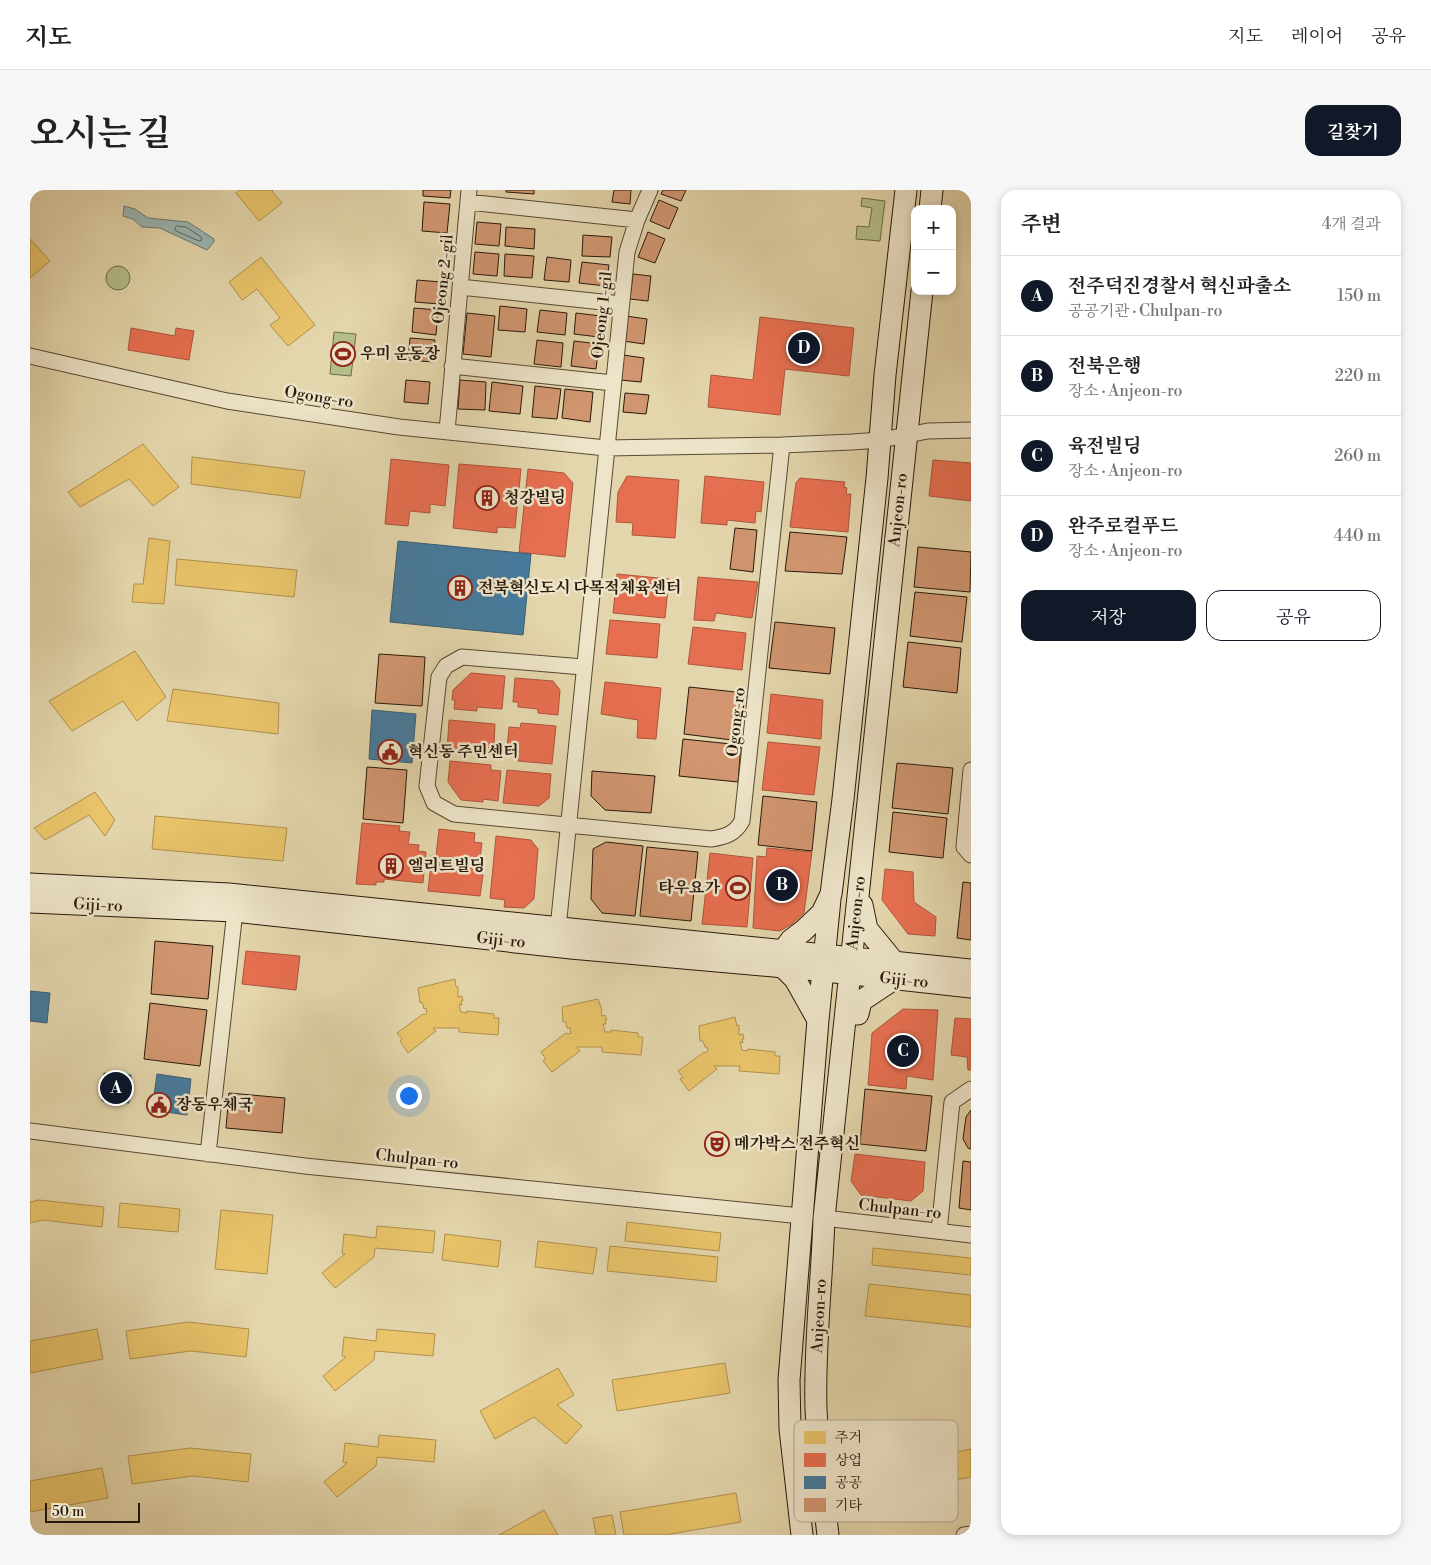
<!DOCTYPE html>
<html lang="ko">
<head>
<meta charset="utf-8">
<style>
  :root { --surface:#fff; --page:#f6f6f6; --text:#222; --muted:#767676; --line:#e0e0e0; --accent:#111827 }
  body { margin:0; font-family:"Libre Bodoni","Noto Serif KR",serif; background:var(--page); color:var(--text) }
  .controls { position:absolute; right:15px; top:15px; display:grid; overflow:hidden; border-radius:10px; box-shadow:0 2px 8px #0003 }
  .controls button { width:45px; height:45px; display:grid; place-items:center; padding:0; border:0; border-bottom:1px solid var(--line); background:var(--surface); color:var(--text); font:25px sans-serif }
  .scale { position:absolute; left:15px; bottom:12px; width:95px; box-sizing:border-box; padding-left:5px; border:2px solid #28180a; border-top:0; font-size:14px; line-height:18px; white-space:nowrap; color:#28180a; -webkit-text-stroke:4px #ede4c9; paint-order:stroke }
  .you { position:absolute; left:378px; top:905px; width:18px; height:18px; margin:-12px; border:4px solid #fff; border-radius:50%; background:#1a73e8; box-shadow:0 0 0 8px #1a73e833 }
  .badge { display:grid; place-items:center; width:32px; height:32px; border-radius:50%; background:var(--accent); color:#fff; font-size:16px; font-weight:700 }
  .pin { position:absolute; translate:-50% -50%; border:2px solid #fff; box-shadow:0 1px 5px #0006 }
  .list { margin:0; padding:0; list-style:none }
  h2 { display:flex; justify-content:space-between; align-items:center; height:65px; margin:0; padding:0 20px; font-size:21px }
  h2 small { font-size:16px; font-weight:400; color:var(--muted) }
  .list li { display:grid; grid-template-columns:32px 1fr auto; gap:15px; align-items:center; box-sizing:border-box; height:80px; padding:0 20px; border-top:1px solid var(--line) }
  .list b { display:block; font-size:19px; white-space:nowrap }
  .list p { margin:0; font-size:16px; white-space:nowrap; color:var(--muted) }
  .list em { font-size:16px; font-style:normal; color:var(--muted) }
  .actions { display:flex; gap:10px; padding:15px 20px }
  .actions a { flex:1; padding:11px 0; border:1px solid var(--accent); border-radius:15px; text-align:center; font-size:18px; color:var(--accent) }
  .actions .main { background:var(--accent); color:#fff }
  .map { position:relative; flex:none; width:941px; height:1345px; overflow:hidden; border-radius:15px }
  header { display:flex; align-items:center; gap:30px; box-sizing:border-box; height:70px; padding:0 25px; background:var(--surface); border-bottom:1px solid var(--line) }
  header strong { font-size:24px }
  nav { display:flex; gap:28px; margin-inline-start:auto; font-size:18px }
  .intro { display:flex; align-items:center; justify-content:space-between; box-sizing:border-box; height:120px; padding:0 30px }
  h1 { margin:0; font-size:35px }
  .button { padding:12px 22px; border-radius:15px; background:var(--accent); color:#fff; font-size:18px; font-weight:700 }
  main { display:flex; gap:30px; padding:0 30px }
  aside { flex:1; background:var(--surface); border-radius:15px; box-shadow:0 2px 8px #0003 }
  .map>svg:first-child { display:block }
  .green { fill:#b4be89; stroke:#6e6b4a }
  .water { fill:#9ab6b4; stroke:#6c7770 }
  .homes { fill:#e9c46a; stroke:#af904d }
  .shops { fill:#e76f51; stroke:#ae553c }
  .public { fill:#457b9d; stroke:#3c5d71 }
  .lines { fill:none; stroke-linecap:round; stroke-linejoin:round }
  .shore { stroke:#61675f; stroke-width:1 }
  .building { fill:#d19670; stroke:#28180a }
  .street-casing { stroke:#574832; stroke-width:17 }
  .secondary-casing { stroke:#28180a; stroke-width:23 }
  .street { stroke:#ede4c9; stroke-width:15 }
  .secondary { stroke:#ede4c9; stroke-width:21 }
  .labels { text-anchor:middle; dominant-baseline:central; stroke-width:5; stroke-linejoin:round; paint-order:stroke }
  .street-label { font-size:16px; fill:#28180a; stroke:#ede4c9 }
  .poi-label { font-size:16px; font-weight:bold; fill:#28180a; stroke:#ede4c9; text-anchor:start }
  .key { fill:#ede4c9; stroke:#b2a790; stroke-width:1 }
  .key-label { font-size:14px; fill:#28180a }
</style>
</head>
<body>
<header>
<strong>지도</strong>
<nav><a>지도</a><a>레이어</a><a>공유</a></nav>
</header>
<div class="intro"><h1>오시는 길</h1><a class="button">길찾기</a></div>
<main>
<div class="map">
<svg width="941" height="1345" viewBox="0 0 941 1345">
  <rect width="100%" height="100%" fill="#e4d6ac"/>
  <filter id="stains"><feTurbulence type="fractalNoise" baseFrequency=".004" numOctaves="4"/><feColorMatrix values="0 0 0 0 .2 0 0 0 0 .09 0 0 0 0 .02 0 0 0 .5 -.17"/></filter>
  <radialGradient id="worn" r=".72"><stop offset=".6" stop-color="#630" stop-opacity="0"/><stop offset="1" stop-color="#630" stop-opacity=".3"/></radialGradient>
  <!-- green -->
  <path class="green" d="M832,8L855,11L850,51L826,49L827,36L839,37L842,18L831,16Z
    M76 88a12 12 0 1 1 24 0a12 12 0 1 1-24 0Z
    M304,142L326,144L321,186L300,184Z"/>
  <!-- water -->
  <path class="water" d="M94,16L105,19L118,28L158,32L184,49V52L177,60L130,38L112,37L103,29L93,26Z"/>
  <!-- homes -->
  <path class="homes" d="M209,0H243L242,1L252,13L229,31L206,3Z
    M0,49L20,71L0,88Z
    M231,67L285,135L258,156L240,135L250,128L227,99L212,110L199,92Z
    M113,254L149,297L123,316L99,289L50,317L38,302Z
    M162,267L275,281L270,308L161,294Z
    M119,348L140,351L134,414L102,412L104,394H113Z
    M147,369L267,380L264,407L145,395Z
    M105,461L136,507L107,531L93,511L42,541L19,511Z
    M143,499L249,513L248,544L137,531Z
    M65,602L85,630L75,646L59,625L15,650L4,638Z
    M125,626L257,638L253,671L122,659Z
    M425,789L426,797H428V807L432,806L433,811H431L432,815L429,814L431,822L437,823V821L464,824V828H469L468,845L429,842V838H403L406,841L378,863L370,851L372,849L367,843L393,824L394,825L397,823L396,818L394,819L392,812L390,813L388,798Z
    M568,809L572,820L571,821L572,826L575,825L577,830H575L576,834H573L575,842H581V840L608,843V847H613L611,865L572,862V857H547L550,861L522,882L513,871L516,869L511,862L536,843L538,844L541,843L540,838H537L536,832H533L532,817Z
    M705,827L707,836L709,835V845L713,844L714,849H712L713,853L710,852L712,860L717,861L718,859L745,862V866H750L749,884L709,881L710,876H684L687,879L659,901L650,889L653,887L648,881L674,862L675,863L678,861L677,857H675L673,851H670L669,836Z
    M9,1010L74,1017L72,1037L13,1030L0,1033V1012Z
    M90,1013L150,1019L148,1042L88,1037Z
    M191,1020L243,1025L237,1084L185,1079Z
    M597,1032L691,1043L689,1061L595,1051Z
    M347,1036L405,1041L403,1063L345,1058L344,1067L305,1098L292,1083L315,1064L312,1063L314,1044L346,1048Z
    M415,1044L471,1051L468,1077L412,1070Z
    M508,1051L567,1058L563,1084L505,1077Z
    M580,1056L688,1067L686,1092L577,1081Z
    M843,1058L941,1068V1085L842,1075Z
    M839,1094L941,1105V1137L835,1126Z
    M158,1132L219,1139L216,1167L161,1161L100,1169L96,1141Z
    M67,1139L73,1169L0,1183V1151Z
    M347,1139L405,1144L403,1166L345,1161L344,1170L305,1201L293,1186L316,1167L312,1166L314,1147L346,1151Z
    M695,1173L700,1203L587,1221L582,1190Z
    M528,1178L544,1205L527,1215L552,1236L536,1254L504,1227L465,1249L450,1221Z
    M349,1245L406,1250L404,1272L347,1267L346,1276L307,1307L294,1292L317,1273L313,1272L315,1253L348,1257Z
    M160,1258L221,1264L218,1292L163,1286L102,1294L98,1266Z
    M941,1259V1287L845,1305L840,1279Z
    M72,1278L78,1308L0,1322V1291Z
    M706,1303L711,1332L635,1345H594L590,1322Z
    M514,1320L528,1345H469Z
    M582,1325L586,1345H566L563,1328Z"/>
  <!-- shops -->
  <path class="shops" d="M730,127L824,138L819,186L755,179L750,225L678,217L681,185L723,190Z
    M101,138L145,146L146,138L164,141L159,170L98,160Z
    M361,269L419,275L415,316L400,314V323L380,321L378,336L355,334Z
    M903,270L941,273V311L899,306Z
    M429,274L491,279L485,338L467,337V343L423,338Z
    M498,279L534,283L543,293L535,367L489,362Z
    M597,286L649,290L645,348L602,345L603,333L586,332L588,302Z
    M675,286L734,292L731,322L726,321L725,333L697,330V335L671,333Z
    M770,288L815,292L814,297L817,298L816,304H821L818,342L760,337L766,293Z
    M587,384L639,389L635,428L583,423Z
    M668,387L728,392L722,428L686,423L684,431L664,430Z
    M580,430L630,434L627,468L576,464Z
    M663,437L716,443L712,480L658,474Z
    M441,483L475,486L472,519L447,517V521L424,519L425,510H422L423,500Z
    M485,488L523,491L530,500L528,525L508,523V519L488,517V512H483Z
    M575,492L631,498L626,549L607,548L608,530L571,524Z
    M741,504L793,510L791,549L737,543Z
    M419,530L465,534L464,556L466,557L465,566L417,561Z
    M491,533L526,536L522,574L488,571L489,560L477,558L479,537L490,538Z
    M738,552L790,557L784,605L732,600Z
    M420,571L461,575V580L471,581L468,611L453,609V612L431,610L418,592Z
    M477,580L521,584L519,608L509,616L473,613Z
    M332,633L370,636L369,641L380,642L378,654L389,655L388,661L396,662L393,693L354,689V692H346V695L326,694Z
    M409,639L445,643L444,652L452,653L448,684L453,685L450,706L398,701L402,665L406,666Z
    M466,646L501,650L508,659L504,709L494,718L474,717L475,710L460,708Z
    M737,658L782,662L774,723L762,734L750,741L723,738L727,666L736,667Z
    M680,663L723,668L717,737L672,734Z
    M855,679L883,682L884,712L906,727L905,746L878,744L852,710Z
    M216,761L270,766L266,800L212,794Z
    M873,819L908,820L903,890L877,886L876,899L838,895L842,843Z
    M925,828L941,829V880H938L937,867L921,865Z
    M825,964L895,972L893,1001L881,1011L831,1005L821,991Z"/>
  <!-- public -->
  <path class="public" d="M368,351L501,364L493,445L360,432Z
    M342,520L386,524L382,573L339,569Z
    M0,801L20,803L17,833L0,831Z
    M74,883L101,885L99,913L72,911Z
    M127,884L161,889L157,925L122,920Z"/>
  <g class="lines">
    <!-- shore -->
    <path class="shore" d="M147,36L156,37L171,47L172,50L169,51L146,41L145,38Z"/>
  </g>
  <!-- building -->
  <path class="building" d="M393,0H421L420,8L393,6Z
    M476,0H504V4L476,2Z
    M584,0H601L600,14L582,12Z
    M633,0H656L651,11L631,4Z
    M629,10L648,18L639,39L620,31Z
    M394,12L420,14L417,43L392,41Z
    M447,32L471,34L469,56L445,54Z
    M476,37L505,39L504,59L475,56Z
    M618,42L635,49L625,73L608,67Z
    M553,45L582,47L580,67L552,66Z
    M445,62L469,64L467,86L443,84Z
    M475,64L504,66L502,88L474,86Z
    M517,67L541,70L539,92L514,90Z
    M552,72L579,75L576,96L549,93Z
    M603,84L621,86L618,111L600,109Z
    M387,90L411,92L409,114L385,112Z
    M470,116L497,119L495,142L468,140Z
    M384,118L408,120L406,145L382,142Z
    M510,120L537,123L535,145L507,142Z
    M437,123L465,126L461,167L433,164Z
    M546,123L571,126L569,147L544,144Z
    M596,126L617,129L614,154L593,151Z
    M380,148L405,150L403,172L378,170Z
    M507,150L533,153L531,177L504,174Z
    M544,151L569,154L566,179L541,176Z
    M593,165L614,168L611,192L590,190Z
    M376,190L400,192L398,214L374,212Z
    M430,190L456,192L455,220L428,219Z
    M462,192L493,196L490,224L459,221Z
    M505,196L531,199L527,229L502,227Z
    M535,199L563,202L560,232L532,228Z
    M595,203L619,205L616,224L593,222Z
    M705,338L727,340L723,382L700,379Z
    M760,342L817,347L812,384L755,381Z
    M888,357L941,362L940,402L884,397Z
    M885,402L937,407L932,452L880,446Z
    M745,432L805,438L800,484L739,478Z
    M878,452L931,458L927,503L873,497Z
    M349,464L395,467L392,516L345,513Z
    M659,497L715,503L710,551L654,544Z
    M653,549L711,555L708,592L649,586Z
    M867,573L923,578L918,624L862,618Z
    M337,577L377,580L373,633L333,629Z
    M562,581L625,586L621,623L575,620L561,606Z
    M733,606L787,612L782,661L728,655Z
    M863,622L917,628L913,668L859,662Z
    M576,652L613,656L605,726L572,723L561,709L563,659Z
    M617,657L668,662L661,731L610,726Z
    M933,692L941,693V750L927,748Z
    M125,751L183,756L178,809L121,804Z
    M120,813L177,820L170,876L114,869Z
    M835,899L902,906L896,961L830,954Z
    M199,903L255,908L252,943L196,938Z
    M941,920V959L938,958L933,949L936,927Z
    M933,971L941,972V1020L929,1018Z"/>
  <g class="lines">
    <defs>
      <path id="street" d="M438,12L607,30
        M430,97L591,114
        M0,166L197,211L369,237L576,258L752,255L822,252L851,250L898,241L941,240
        M422,176L583,193
        M417,241L439,0
        M553,477L432,467L416,476L409,487L397,596L404,613L424,624L681,649C695,647 705,644 712,631L752,255
        M941,580L934,657L941,665
        M523,745L528,738L597,62L607,30L620,0
        M0,941L275,976L771,1026
        M178,964L205,721
        M794,1028L941,1045
        M909,1041L922,912L941,899
        M934,1345L941,1344"/>
      <path id="secondary" d="M900,19L902,0
        M0,694L199,704L941,780
        M0,712L205,721L541,758L777,779L941,797
        M832,715L837,739L864,772
        M753,761L761,750L773,741L792,723L801,704L813,609L847,288L855,185L876,0
        M753,777L765,789L788,830
        M816,824H828L831,811L864,789
        M772,1345L760,1239L759,1190L788,830L800,709
        M798,1345C793,1303 788,1261 786,1219C784,1156 792,1092 794,1028L892,101"/>
    </defs>
    <!-- street casing -->
    <use href="#street" class="street-casing"/>
    <!-- secondary casing -->
    <use href="#secondary" class="secondary-casing"/>
    <!-- street -->
    <use href="#street" class="street"/>
    <!-- secondary -->
    <use href="#secondary" class="secondary"/>
  </g>
  <!-- icons -->
  <defs>
    <symbol id="stadium-ring" viewBox="-11 -11 22 22"><circle r="9.5" fill="#ede4c9" stroke="#8f2418" stroke-width="1.5"/><path d="M0-5a6.5 5 0 1 0 0 10a6.5 5 0 1 0 0-10ZM-3.5-1.8h7v3.6h-7Z" fill="#8f2418"/></symbol>
    <symbol id="building-ring" viewBox="-11 -11 22 22"><circle r="9.5" fill="#ede4c9" stroke="#8f2418" stroke-width="1.5"/><path d="M-4-6H4V6H1V3H-1V6H-4ZM-2.5-4.3h1.7v1.8h-1.7ZM.8-4.3h1.7v1.8H.8ZM-2.5-1h1.7V.8h-1.7ZM.8-1h1.7V.8H.8Z" fill="#8f2418"/></symbol>
    <symbol id="civic-ring" viewBox="-11 -11 22 22"><circle r="9.5" fill="#ede4c9" stroke="#8f2418" stroke-width="1.5"/><path d="M-.6-6.5H3V-4.5H.6V-3L4-1V1h2V6H-6V1h2V-1L-.6-3ZM-1.2 2.5V6h2.4V2.5Z" fill="#8f2418"/></symbol>
    <symbol id="theatre-ring" viewBox="-11 -11 22 22"><circle r="9.5" fill="#ede4c9" stroke="#8f2418" stroke-width="1.5"/><path d="M-5-5.5Q0-4 5-5.5V0Q5 5 0 6Q-5 5-5 0ZM-3.3-2.5H-1v1.5H-3.3ZM1-2.5H3.3v1.5H1ZM-2.8 1Q0 5.5 2.8 1Z" fill="#8f2418"/></symbol>
  </defs>
  <g fill-rule="evenodd">
    <use href="#stadium-ring" x="299" y="150" width="28" height="28"/>
    <use href="#building-ring" x="443" y="294" width="28" height="28"/>
    <use href="#building-ring" x="416" y="384" width="28" height="28"/>
    <use href="#civic-ring" x="346" y="548" width="28" height="28"/>
    <use href="#building-ring" x="347" y="662" width="28" height="28"/>
    <use href="#stadium-ring" x="694" y="684" width="28" height="28"/>
    <use href="#civic-ring" x="115" y="901" width="28" height="28"/>
    <use href="#theatre-ring" x="673" y="940" width="28" height="28"/>
  </g>
  <g class="labels">
    <!-- street labels -->
    <g class="street-label">
      <text transform="translate(413 89) rotate(-84)">Ojeong 2-gil</text>
      <text transform="translate(572 125) rotate(-84)">Ojeong 1-gil</text>
      <text transform="translate(289 207) rotate(9)">Ogong-ro</text>
      <text transform="translate(868 320) rotate(-84)">Anjeon-ro</text>
      <text transform="translate(706 532) rotate(-84)">Ogong-ro</text>
      <text transform="translate(68 715) rotate(3)">Giji-ro</text>
      <text transform="translate(826 723) rotate(-84)">Anjeon-ro</text>
      <text transform="translate(471 750) rotate(6)">Giji-ro</text>
      <text transform="translate(874 790) rotate(6)">Giji-ro</text>
      <text transform="translate(387 969) rotate(6)">Chulpan-ro</text>
      <text transform="translate(870 1019) rotate(6)">Chulpan-ro</text>
      <text transform="translate(789 1126) rotate(-87)">Anjeon-ro</text>
    </g>
    <!-- poi labels -->
    <g class="poi-label">
      <text x="330" y="164">우미 운동장</text>
      <text x="474" y="308">청강빌딩</text>
      <text x="448" y="398">전북혁신도시 다목적체육센터</text>
      <text x="378" y="562">혁신동 주민센터</text>
      <text x="378" y="676">엘리트빌딩</text>
      <text x="690" y="698" text-anchor="end">타우요가</text>
      <text x="146" y="915">장동우체국</text>
      <text x="704" y="954">메가박스 전주혁신</text>
    </g>
  </g>
  <!-- legend -->
  <rect x="764" y="1230" width="164" height="102" rx="8" class="key"/>
  <rect x="774" y="1241" width="22" height="13" fill="#e9c46a"/>
  <rect x="774" y="1263" width="22" height="14" fill="#e76f51"/>
  <rect x="774" y="1286" width="22" height="13" fill="#457b9d"/>
  <rect x="774" y="1308" width="22" height="14" fill="#d19670"/>
  <g class="key-label">
    <text x="805" y="1252">주거</text>
    <text x="805" y="1275">상업</text>
    <text x="805" y="1297">공공</text>
    <text x="805" y="1320">기타</text>
  </g>
  <rect width="100%" height="100%" filter="url(#stains)"/>
  <rect width="100%" height="100%" fill="url(#worn)"/>
</svg>
<div class="controls">
<button>+</button>
<button>−</button>
</div>
<div class="scale">50 m</div>
<div class="you"></div>
<div class="pin badge" style="left:86px;top:898px">A</div>
<div class="pin badge" style="left:752px;top:695px">B</div>
<div class="pin badge" style="left:873px;top:861px">C</div>
<div class="pin badge" style="left:774px;top:158px">D</div>
</div>
<aside>
<h2>주변<small>4개 결과</small></h2>
<ul class="list">
<li><span class="badge">A</span><div><b>전주덕진경찰서 혁신파출소</b><p>공공기관 · Chulpan-ro</p></div><em>150 m</em></li>
<li><span class="badge">B</span><div><b>전북은행</b><p>장소 · Anjeon-ro</p></div><em>220 m</em></li>
<li><span class="badge">C</span><div><b>육전빌딩</b><p>장소 · Anjeon-ro</p></div><em>260 m</em></li>
<li><span class="badge">D</span><div><b>완주로컬푸드</b><p>장소 · Anjeon-ro</p></div><em>440 m</em></li>
</ul>
<div class="actions"><a class="main">저장</a><a>공유</a></div>
</aside>
</main>
</body>
</html>
